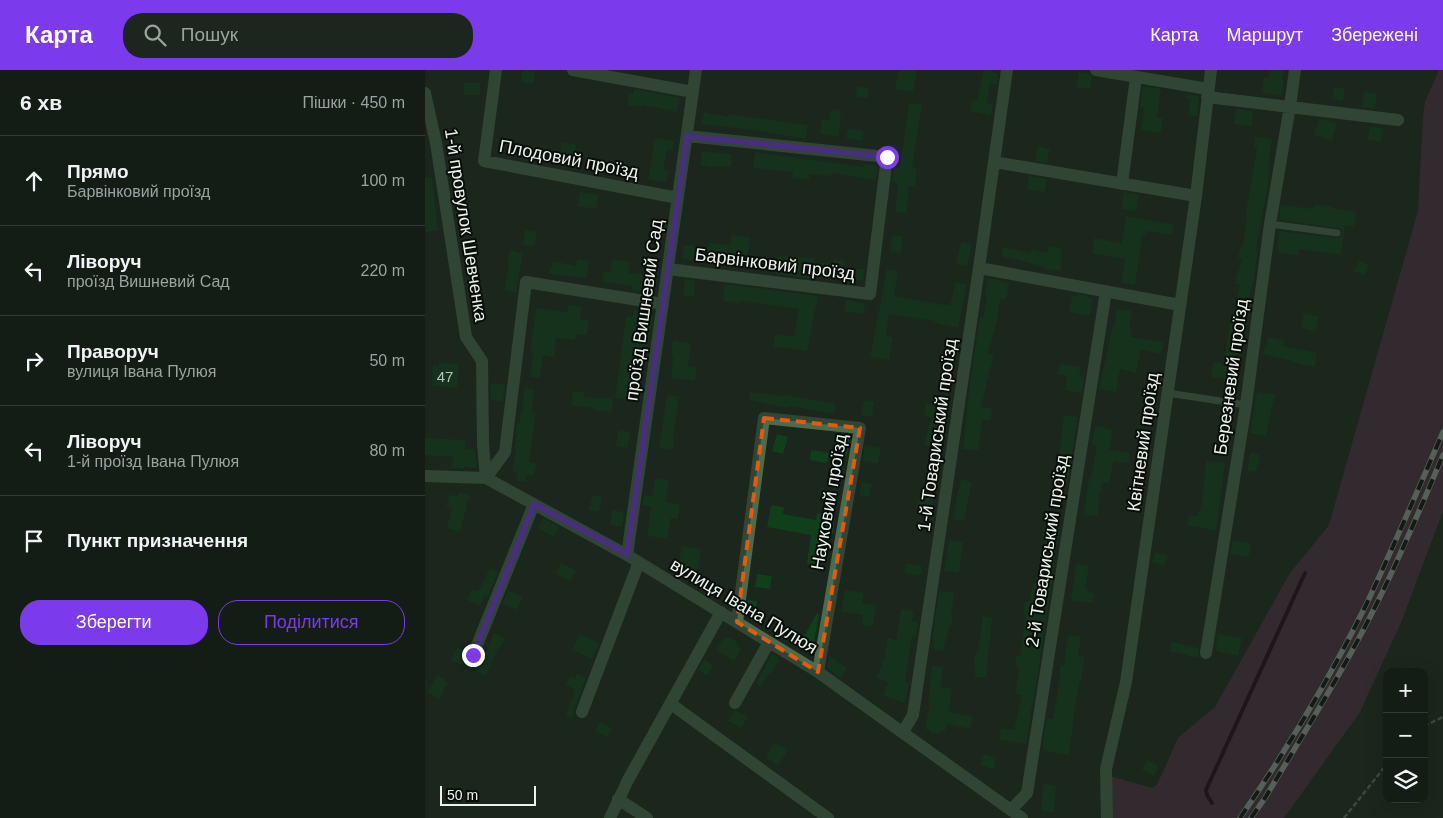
<!DOCTYPE html>
<html lang="uk">
<head>
<meta charset="utf-8">
<style>
  :root { --surface:#141c16; --page:#1d251f; --text:#f1f3f6; --muted:#9da1a1; --line:#333a35; --accent:#7c3aed }
  body { margin:0; font-family:Arial,sans-serif; background:var(--page); color:var(--text) }
  .controls { position:absolute; right:15px; bottom:15px; display:grid; overflow:hidden; border-radius:10px; box-shadow:0 5px 20px #0002 }
  .controls button { width:45px; height:45px; display:grid; place-items:center; padding:0; border:0; border-bottom:1px solid var(--line); background:var(--surface); color:var(--text); font:25px sans-serif }
  .scale { position:absolute; left:15px; bottom:12px; width:96px; box-sizing:border-box; padding-left:5px; border:2px solid #ebf3ec; border-top:0; font-size:14px; line-height:18px; white-space:nowrap; color:#ebf3ec; -webkit-text-stroke:4px #090e0a; paint-order:stroke }
  .stop { position:absolute; width:15px; height:15px; margin:-11px; border:4px solid #7c3aed; border-radius:50%; background:#fff }
  .stop.end { background:#7c3aed; border-color:#fff; box-shadow:0 1px 5px #0008 }
  .list { margin:0; padding:0; list-style:none }
  h2 { display:flex; justify-content:space-between; align-items:center; height:65px; margin:0; padding:0 20px; font-size:21px }
  h2 small { font-size:16px; font-weight:400; color:var(--muted) }
  .list li { display:grid; grid-template-columns:32px 1fr auto; gap:15px; align-items:center; box-sizing:border-box; height:90px; padding:0 20px; border-top:1px solid var(--line) }
  .list b { display:block; font-size:19px; white-space:nowrap }
  .list p { margin:0; font-size:16px; white-space:nowrap; color:var(--muted) }
  .list em { font-size:16px; font-style:normal; color:var(--muted) }
  .actions { display:flex; gap:10px; padding:15px 20px }
  .actions a { flex:1; padding:11px 0; border:1px solid var(--accent); border-radius:20px; text-align:center; font-size:18px; color:var(--accent) }
  .actions .main { background:var(--accent); color:#fff }
  .icon { flex:none; width:28px; height:28px; fill:none; stroke:currentColor; stroke-width:2; stroke-linecap:round; stroke-linejoin:round }
  .map { position:relative; flex:none; width:1018px; height:748px; overflow:hidden }
  header { display:flex; align-items:center; gap:30px; box-sizing:border-box; height:70px; padding:0 25px; background:var(--accent); color:#fff }
  header strong { font-size:24px }
  nav { display:flex; gap:28px; margin-inline-start:auto; font-size:18px }
  .search { width:350px; height:45px; background:var(--page); display:flex; align-items:center; gap:12px; box-sizing:border-box; padding:0 18px; border-radius:20px; color:var(--muted); font-size:19px }
  main { display:flex }
  aside { flex:1; background:var(--surface) }
  .map>svg:first-child { display:block }
  .green { fill:#513045 }
  .lines { fill:none; stroke-linecap:round; stroke-linejoin:round }
  .stream { stroke:#29011d; stroke-width:4 }
  .building { fill:#103f1c }
  .path { stroke:#656f67; stroke-width:2.5; stroke-dasharray:5 2.5; stroke-linecap:butt }
  .service { stroke:#496c4e; stroke-width:7 }
  .minor { stroke:#496c4e; stroke-width:12 }
  .rail-casing { stroke:#9ea7a0; stroke-width:5.5 }
  .rail { stroke:#090e0a; stroke-width:4; stroke-dasharray:11; stroke-linecap:butt }
  .route { stroke:#7c3aed; stroke-width:6 }
  .marked { fill:none; stroke:#e8590c; stroke-width:4; stroke-dasharray:10 6; stroke-linejoin:round }
  .labels { text-anchor:middle; dominant-baseline:central; stroke-width:4; stroke-linejoin:round; paint-order:stroke }
  .number-label { font-size:15px; fill:#b4c6b8 }
  .street-label { font-size:18px; fill:#ebf3ec; stroke:#090e0a }
</style>
</head>
<body>
<header>
<strong>Карта</strong>
<div class="search"><svg class="icon" aria-label="search" viewBox="0 0 24 24"><circle cx="10" cy="10" r="6"/><path d="M15 15l6 6"/></svg>Пошук</div>
<nav><a>Карта</a><a>Маршрут</a><a>Збережені</a></nav>
</header>
<main>
<aside>
<h2>6 хв<small>Пішки · 450 m</small></h2>
<ul class="list">
<li><svg class="icon" aria-label="ahead" viewBox="0 0 24 24"><path d="M12 20V5M6 11l6-6 6 6"/></svg><div><b>Прямо</b><p>Барвінковий проїзд</p></div><em>100 m</em></li>
<li><svg class="icon" aria-label="left" viewBox="0 0 24 24"><path d="M17 20v-9H6M10 6l-5 5 5 5"/></svg><div><b>Ліворуч</b><p>проїзд Вишневий Сад</p></div><em>220 m</em></li>
<li><svg class="icon" aria-label="right" viewBox="0 0 24 24"><path d="M7 20v-9h11M14 6l5 5-5 5"/></svg><div><b>Праворуч</b><p>вулиця Івана Пулюя</p></div><em>50 m</em></li>
<li><svg class="icon" aria-label="left" viewBox="0 0 24 24"><path d="M17 20v-9H6M10 6l-5 5 5 5"/></svg><div><b>Ліворуч</b><p>1-й проїзд Івана Пулюя</p></div><em>80 m</em></li>
<li><svg class="icon" aria-label="arrive" viewBox="0 0 24 24"><path d="M6 21V4h12l-3 4 3 4H6"/></svg><div><b>Пункт призначення</b></div></li>
</ul>
<div class="actions"><a class="main">Зберегти</a><a>Поділитися</a></div>
</aside>
<div class="map">
<svg width="1018" height="748" viewBox="0 0 1018 748">
  <rect width="100%" height="100%" fill="#1b261d"/>
  <!-- green -->
  <path class="green" d="M1014,0H1018V441L977,550L935,642L859,748H682L681,705L727,718L732,715L753,668L790,637L865,503L904,455L993,141L998,47L1000,32Z"/>
  <g class="lines">
    <!-- stream -->
    <path class="stream" d="M787,733L782,725L781,720L880,503"/>
  </g>
  <!-- building -->
  <path class="building" d="M97,0H110L109,13L96,12Z
    M474,0H492L488,22L470,19Z
    M559,0H567V2L573,3L572,15L565,13L562,33L568,34L566,45L545,41L547,30L552,31Z
    M845,0H858L857,10H859L856,26L837,23L839,7L844,8Z
    M654,2L664,4L667,7L665,19L651,17Z
    M39,13H55V25H39Z
    M432,16L444,18L443,28L431,27Z
    M718,16L736,19L732,47L738,48L736,63L716,60L719,38L715,37Z
    M909,17L920,19L918,31L907,29Z
    M209,19L255,28L252,42L217,35V37L202,35L204,23L208,24Z
    M939,22L952,24L950,39L937,37Z
    M762,24L774,26L772,47L763,45L766,29H761Z
    M484,33L497,35L487,98L492,99L490,117L484,116L481,143L470,142L473,115H472V112L467,111L469,98H474L475,96Z
    M406,39L416,40L414,67L395,64L397,49L404,50Z
    M811,39L828,41L827,56L809,54Z
    M279,42L303,47V44L383,55L381,69L336,61L276,54Z
    M894,49L912,53L907,71L889,65Z
    M945,56L958,59L956,72L942,70Z
    M423,58L439,61L437,71L421,68Z
    M830,67L847,69L844,92L845,93L843,110H844L831,179H833L829,210L824,227L814,285L811,284L807,310L786,307L788,292L798,293L806,249L808,250L815,215L810,214L817,189L813,188L816,175H818L822,148L820,147L832,78L829,77Z
    M230,68L249,71L248,81L242,80L238,101H244L242,112L223,109Z
    M137,72L151,74L147,95L133,93Z
    M613,76L625,79L622,93L610,91Z
    M277,81L306,84V97L289,96V98L275,95Z
    M330,82L439,97V94L453,96L451,110L407,103L406,106L384,104V110L367,108L368,102L328,98Z
    M604,106L622,109L620,122L602,119Z
    M7,107L13,161L0,162V108Z
    M155,122L174,125L171,139L153,136Z
    M699,122L714,125L711,141L696,139Z
    M856,135L889,139L890,135L906,136V138L931,142L929,157L920,155L916,185L873,179V185L852,182L854,161L911,168L916,167L917,163L916,159L913,158L854,150Z
    M701,146L749,155L747,165L722,161L721,165L718,164L710,215L696,213L700,189L667,183L669,168L697,173Z
    M100,160L112,162L110,176L98,175Z
    M306,165L325,167L322,193L295,189L294,194L257,189L258,175L284,177L285,173L305,175Z
    M467,165L478,166L476,183L465,181Z
    M536,172L547,174L542,196L531,194Z
    M623,176L636,178V201L620,199V197L576,186L578,177L605,183L606,179L622,183Z
    M85,180L98,183L91,223L79,220L84,195H82Z
    M353,186L389,188V192L408,194L409,189L420,191L419,198L440,199L438,211L387,203L386,209L351,204Z
    M152,189L164,191L162,208L124,204L128,191L151,196Z
    M187,189L205,192L203,203L230,206L228,222L207,220L208,216L177,212L178,201L185,202Z
    M934,191L944,195L940,205L929,201Z
    M462,199L473,201L469,226L525,236L530,212L542,215L533,258L510,253V251L464,244L461,266L468,267L464,290L445,287Z
    M563,208L584,213L581,230L575,229L572,251L563,284L569,285L556,337L567,338L566,351L557,350L554,380L538,379L544,319L555,247L558,248L562,226L559,225Z
    M260,209L270,211L269,227L258,226Z
    M299,214L393,226L382,281L358,277V278L348,277L350,264L369,267L374,239L316,231L315,233L298,231Z
    M653,224L663,226L662,228L668,229L665,246L644,242L647,226H652Z
    M421,230L440,233L439,244L419,241Z
    M143,235L157,237L155,249L164,250L162,265L151,264L150,270L131,268L129,287L118,285L115,308L105,307L108,284L105,283L111,238L142,242Z
    M692,239L707,241L704,259H707L705,267L738,272L736,284L716,280L711,303L695,299L691,322L674,319L688,255L689,256Z
    M209,240L219,241L220,245L228,246L223,276L218,275L213,302H207L204,319L210,320L208,331L190,328L201,246L207,247Z
    M879,243L894,246L890,262L876,258Z
    M843,267L860,271L858,276L892,283L890,297L867,292V291L838,284Z
    M248,270L266,273L263,296L272,297L270,311L246,308L248,287H246Z
    M14,293L34,294L32,318L7,316L8,295L14,296Z
    M635,294L656,297L654,306L659,307L657,323L640,320L642,306L633,304Z
    M70,313L80,314L78,332L66,330L65,314H70Z
    M99,318L109,319L107,343H111L104,392L112,393L109,406L102,405L101,412L91,411L92,403L87,402L91,378H89L92,364H90L92,353H94L96,341H97Z
    M148,321L160,323L159,327L188,329L187,342L168,340V338L146,335Z
    M325,322L356,326L357,324L411,334L409,344L364,336L363,338L324,330Z
    M832,322L850,324L841,366L825,363Z
    M242,325L254,327L248,368H250L248,380L234,378Z
    M439,330L449,332L447,347L436,345Z
    M501,333L522,336L518,366L519,367L516,379L499,375L506,348L499,346Z
    M639,345L653,347L641,417L627,414L629,403H632Z
    M670,356L688,360L684,380L705,383L704,393L689,391L684,413L678,412L677,421L675,420L673,446L659,445L664,408H666L672,376L667,375Z
    M194,360L206,362L202,378L190,376Z
    M352,364L363,367L358,384L347,381Z
    M411,366L424,369L422,387L407,384Z
    M0,368L40,370V379H50L52,398L39,397V398H27L28,387L0,385Z
    M440,375L456,378L453,394L438,391Z
    M386,380L404,383L402,393L385,390Z
    M825,383L835,385L831,402L822,401Z
    M781,391L800,393L791,461L762,455L764,445L773,446L774,440H776Z
    M230,408L244,410L241,432L255,434L253,449L246,448L242,469L222,466L226,437L218,435L219,425L227,426Z
    M536,409L547,412L539,451L527,449Z
    M437,412L447,414L444,427L434,425Z
    M34,422L45,425L35,462L22,458L27,438L21,436L25,424L33,427Z
    M495,422L509,425L506,441L491,438Z
    M167,425L177,427L174,442L164,440Z
    M346,435L359,437L358,444L391,450L392,443L410,446L408,464L400,463L396,496L382,494L386,465L342,457Z
    M187,440L199,442L197,457L185,455Z
    M118,448L134,457L129,467L113,458Z
    M621,449L633,451L632,456L635,457L631,477L627,513L609,628L605,646H606L601,674L574,670L576,658L589,660L597,625L590,624L594,598L590,597L591,585L595,586L601,545H598L600,531L604,532L608,514H613L621,467H617Z
    M524,470L538,472L534,503L519,501Z
    M808,470L826,473L824,487L805,484Z
    M257,476L276,479L273,501L253,498Z
    M730,482L743,486L740,496L727,492Z
    M136,493L151,500L146,511L130,504Z
    M481,493L497,496L495,506L479,503Z
    M651,494L664,496L660,518H662V522L669,523L668,533L646,531Z
    M65,498L73,502L63,527L53,522Z
    M332,504L347,506L345,519L330,517Z
    M47,519L60,525L55,536L42,530Z
    M83,520L98,527L92,540L77,534Z
    M420,520L439,523L437,533L451,535L448,557L437,555L438,545L416,541Z
    M514,521L529,523L526,547H528L526,557H524L518,581L508,579L510,570H507Z
    M323,530L332,531L331,544L321,543Z
    M476,539L489,541L487,551L493,552L491,567H487L480,612L484,613L480,633L459,626L463,612L452,608L459,589L463,568L471,570Z
    M392,543L394,544L388,578L384,583L373,577Z
    M558,546L567,548L561,607H550V593L548,592L551,581L553,582Z
    M69,563L80,568L76,577L74,576L61,606L26,590L32,577L41,581L40,587L45,592L49,593L53,592L58,583L60,584Z
    M154,564L174,573L167,589L147,580Z
    M793,564L817,568L813,586L790,581Z
    M643,565L656,567L653,586L660,587L656,611H655L651,631L644,685L619,681V678L617,677L622,648L628,649L635,608V595H639Z
    M299,567L302,569L304,567L312,572L311,575L316,579L309,591L291,580Z
    M747,572L774,578L773,588L745,581Z
    M347,584L353,587L352,589L354,591L346,604L344,603L336,616L331,613Z
    M404,586L422,598L415,608L402,598Z
    M279,589L289,596L282,606L273,600Z
    M507,596L518,597L516,617L527,619L524,642L548,647L545,659L521,654L520,662L515,661L514,664L505,662V660L500,659L505,632H503Z
    M152,603L161,608L149,639L148,648L141,645L150,620L141,615L145,606L150,608Z
    M13,605L24,613L13,629L2,621Z
    M309,641H312L323,647L316,658L303,651Z
    M175,652L187,659L182,667L170,661Z
    M349,672L363,680L354,695L341,688Z
    M558,684L571,687L569,699L556,696Z
    M722,690L734,696L729,706L717,700Z
    M618,714L631,715L629,743L616,741Z"/>
  <g class="lines">
    <!-- path -->
    <path class="path" d="M999,656L1018,647
      M919,748L962,694"/>
    <!-- service -->
    <path class="service" d="M845,154L912,163
      M743,323L821,335"/>
    <!-- minor -->
    <path class="minor" d="M71,0L59,91L253,128
      M148,0L268,22
      M671,0L783,19
      M0,23L11,73L41,267L57,291L58,374L61,408
      M782,27L973,50
      M569,92L771,126
      M697,114L711,7
      M554,198L582,0
      M243,199L445,224L462,87L262,66
      M0,406L61,408L202,485L393,602L597,748
      M61,408L80,382L101,212L238,234
      M202,485L271,0
      M312,552L339,348L435,358L393,602
      M781,583L821,335L845,154L865,36L870,0
      M48,585L109,434
      M310,633L344,572
      M246,634L403,748
      M157,642L214,492
      M478,662L488,645L554,198L755,235
      M193,729L222,748
      M586,740L602,723L681,221
      M185,748L203,710L296,542
      M682,748L681,699L701,612L771,126L786,0"/>
    <defs>
      <path id="rail" d="M815,748C861,681 905,608 941,535C968,478 993,420 1018,362
        M826,748L840,728C877,666 916,605 948,541C974,490 996,437 1018,385"/>
    </defs>
    <!-- rail casing -->
    <use href="#rail" class="rail-casing"/>
    <!-- rail -->
    <use href="#rail" class="rail"/>
  </g>
  <g class="lines">
    <!-- route -->
    <path class="route" d="M48,585L109,434L202,484L262,66L462,87"/>
  </g>
  <!-- marked area -->
  <path d="M0 0H1018V748H0ZM339,348L435,358L393,602L312,552Z" fill="#1b261d" fill-opacity=".55" fill-rule="evenodd"/>
  <path class="marked" d="M339,348L435,358L393,602L312,552Z"/>
  <g class="labels">
    <!-- number labels -->
    <g class="number-label">
      <text x="20" y="306">47</text>
    </g>
    <!-- street labels -->
    <g class="street-label">
      <text transform="translate(144 89) rotate(11)">Плодовий проїзд</text>
      <text transform="translate(41 155) rotate(81)">1-й провулок Шевченка</text>
      <text transform="translate(350 194) rotate(7)">Барвінковий проїзд</text>
      <text transform="translate(219 240) rotate(-82)">проїзд Вишневий Сад</text>
      <text transform="translate(806 307) rotate(-82)">Березневий проїзд</text>
      <text transform="translate(512 365) rotate(-82)">1-й Товариський проїзд</text>
      <text transform="translate(718 372) rotate(-82)">Квітневий проїзд</text>
      <text transform="translate(404 432) rotate(-80)">Науковий проїзд</text>
      <text transform="translate(622 481) rotate(-81)">2-й Товариський проїзд</text>
      <text transform="translate(319 536) rotate(31)">вулиця Івана Пулюя</text>
    </g>
  </g>
</svg>
<div class="controls">
<button>+</button>
<button>−</button>
<button><svg class="icon" aria-label="layers" viewBox="0 0 24 24"><path d="M12 4l9 5-9 5-9-5zM3 14l9 5 9-5"/></svg></button>
</div>
<div class="scale">50 m</div>
<div class="stop" style="left:462px;top:87px"></div>
<div class="stop end" style="left:48px;top:585px"></div>
</div>
</main>
</body>
</html>
